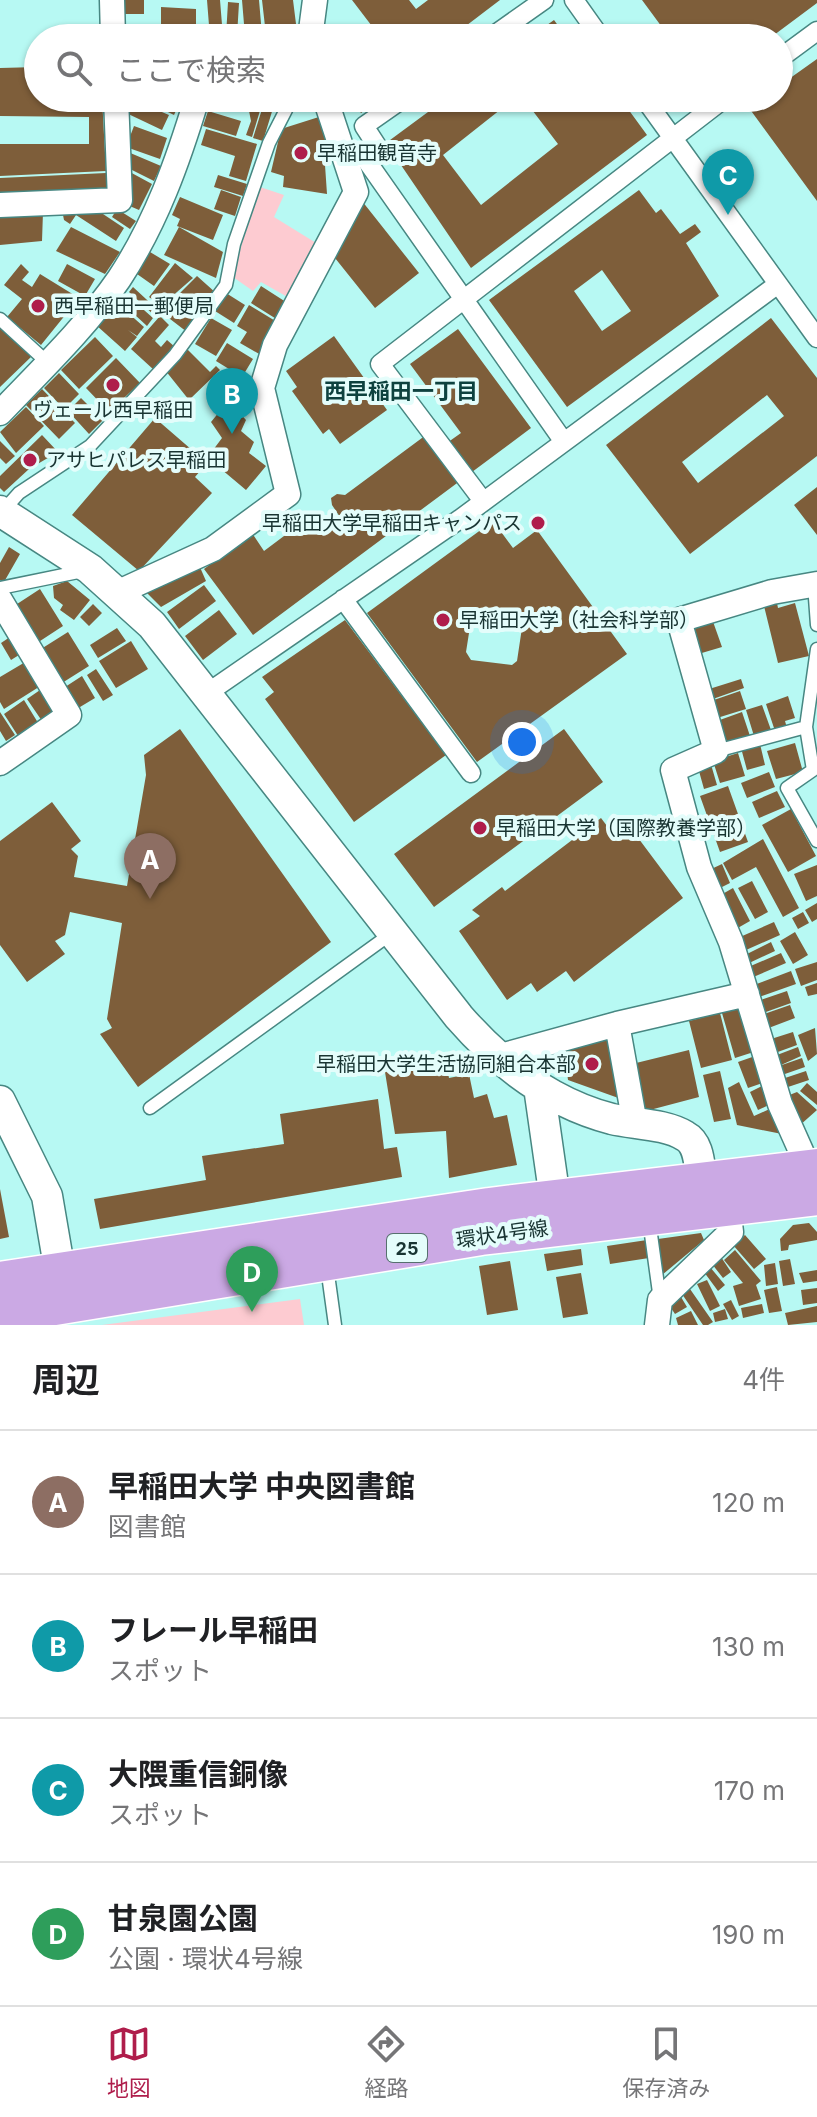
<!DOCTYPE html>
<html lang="ja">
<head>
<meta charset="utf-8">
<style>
  :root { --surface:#fff; --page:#f2f2f2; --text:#202124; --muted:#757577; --line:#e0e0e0; --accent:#af1d4b }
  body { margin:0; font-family:Inter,"Noto Sans JP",sans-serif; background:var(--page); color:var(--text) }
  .you { position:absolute; left:522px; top:742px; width:28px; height:28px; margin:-20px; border:6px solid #fff; border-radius:50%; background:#1a73e8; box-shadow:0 0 0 12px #1a73e833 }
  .badge { display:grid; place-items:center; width:52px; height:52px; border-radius:50%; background:var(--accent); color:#fff; font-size:26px; font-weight:700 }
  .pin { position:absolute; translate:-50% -66px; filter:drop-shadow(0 2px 4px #0008) }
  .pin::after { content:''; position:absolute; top:42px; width:28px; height:24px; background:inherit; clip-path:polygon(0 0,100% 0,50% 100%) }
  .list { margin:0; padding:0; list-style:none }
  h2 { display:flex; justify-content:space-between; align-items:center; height:104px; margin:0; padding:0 32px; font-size:34px }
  h2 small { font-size:26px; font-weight:400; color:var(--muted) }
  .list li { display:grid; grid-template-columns:52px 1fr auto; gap:24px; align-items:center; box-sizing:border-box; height:144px; padding:0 32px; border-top:2px solid var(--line) }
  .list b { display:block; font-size:30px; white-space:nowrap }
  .list p { margin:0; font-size:26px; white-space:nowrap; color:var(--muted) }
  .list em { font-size:26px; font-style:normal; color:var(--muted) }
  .icon { flex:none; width:44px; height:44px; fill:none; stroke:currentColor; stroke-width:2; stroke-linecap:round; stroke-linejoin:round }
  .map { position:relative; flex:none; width:817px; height:1325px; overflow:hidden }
  .search { position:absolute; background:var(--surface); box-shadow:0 2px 6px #0004; left:24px; right:24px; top:24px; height:88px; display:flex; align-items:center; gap:20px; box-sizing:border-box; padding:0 28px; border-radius:44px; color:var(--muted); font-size:30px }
  .sheet { height:680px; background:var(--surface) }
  nav { display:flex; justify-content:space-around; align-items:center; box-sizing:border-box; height:112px; border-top:2px solid var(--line); background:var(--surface); font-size:22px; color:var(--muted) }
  nav a { display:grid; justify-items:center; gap:4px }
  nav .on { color:var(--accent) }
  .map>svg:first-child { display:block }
  .green { fill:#fdcbd1 }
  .building { fill:#7e5e3a; fill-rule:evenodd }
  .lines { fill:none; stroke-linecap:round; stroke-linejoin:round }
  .service-casing { stroke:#478782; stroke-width:15 }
  .pedestrian-casing { stroke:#478782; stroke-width:21 }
  .minor-casing { stroke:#478782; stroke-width:27 }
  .tertiary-casing { stroke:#478782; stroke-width:33 }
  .primary-casing { stroke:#fff; stroke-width:41 }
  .service { stroke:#fff; stroke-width:12 }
  .pedestrian { stroke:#fff; stroke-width:18 }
  .minor { stroke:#fff; stroke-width:24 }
  .tertiary { stroke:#fff; stroke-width:30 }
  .primary { stroke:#cba9e4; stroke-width:38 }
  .poi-dot { fill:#af1d4b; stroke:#e4fdfb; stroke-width:3 }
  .labels { text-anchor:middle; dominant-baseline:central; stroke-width:8; stroke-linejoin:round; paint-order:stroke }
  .shield { fill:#e4fdfb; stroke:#56706e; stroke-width:2 }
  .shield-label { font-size:18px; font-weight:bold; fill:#193432 }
  .poi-label { font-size:20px; fill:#193432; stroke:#e4fdfb; text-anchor:start }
  .street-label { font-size:20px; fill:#193432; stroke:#e4fdfb }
  .neighbourhood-label { font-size:22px; font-weight:bold; fill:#0e423f; stroke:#e4fdfb }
</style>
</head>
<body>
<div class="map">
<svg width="817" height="1325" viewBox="0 0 817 1325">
  <rect width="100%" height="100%" fill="#b7f9f3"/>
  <!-- green -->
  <path class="green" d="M257,186L284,195L274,217L321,246L291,299L261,282L253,291L233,277Z
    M300,1299L304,1325H102Z"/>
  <!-- building -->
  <path class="building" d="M121,0H144V14H122Z
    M207,0H220L223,37L210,38Z
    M242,0H259L262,35L245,36Z
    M262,0H293L297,32L266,35Z
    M352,0H409L416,9L428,0H500L450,38H381Z
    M642,0H817V3L770,38H670Z
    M228,2L239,3L237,36H226Z
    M161,7L196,9V31L161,30Z
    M554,20L567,38H529Z
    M126,32L157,36V38H125Z
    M817,59V201L749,108L763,98H779V86Z
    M38,67V98H102L106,171L0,176V144H89V117L0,116V68Z
    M129,98L169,115L162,130L122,111Z
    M139,98H175L180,102L174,115Z
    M259,98H283L282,104L259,101Z
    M350,98H382L361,113Z
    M447,98H515L443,155L481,205L558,144L523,98H599L607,108L620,98L647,135L471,268L386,143Z
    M262,104L252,137L246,135L251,121L248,106Z
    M274,105L263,141L253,138L263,106Z
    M208,111L241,121L236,136L203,126Z
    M322,116L329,141L325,165L327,194L283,187L284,176L271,172L281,129Z
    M134,126L167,138L160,159L126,147Z
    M206,129L257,144L246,181L229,176L235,156L201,145Z
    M128,152L161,166L154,181L128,168Z
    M128,171L152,184L139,210L125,204Z
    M106,173L108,195L0,200V178Z
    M218,175L247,184L243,196L214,187Z
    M221,190L241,197L235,216L214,209Z
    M639,190L656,213L661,209L680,234L695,224L701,232L686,243L719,296L567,407L489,300ZM602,270L631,311L602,331L574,291Z
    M180,197L223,215L213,240L177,226L180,219L172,215Z
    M362,201L419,273L375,308L331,253Z
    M94,208L124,228L116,241L76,215L70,224L64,220L62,210Z
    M117,209L136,221L130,229L112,217Z
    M43,212L42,241L0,245V214Z
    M71,227L120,252L105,274L56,251Z
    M179,227L223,252L216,278L164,255Z
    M150,252L170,264L154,286L137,274Z
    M175,263L193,278L161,306L149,297Z
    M21,264L29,272L22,280L32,287L40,274L79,298L41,345L7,317L22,299L4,285Z
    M67,264L95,279L85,296L58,281Z
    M197,276L216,293L187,332L161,312Z
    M261,286L289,304L278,320L251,303Z
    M133,287L159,311L155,316L129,292Z
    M226,293L245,305L234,323L215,311Z
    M127,295L153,318L147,326L121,302Z
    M118,304L144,327L137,336L128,330L137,337L125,351L96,325Z
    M249,305L277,322L261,355L240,343L247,332L237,326Z
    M160,316L169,325L155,341L161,347L167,340L175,347L154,370L131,349Z
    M211,318L232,330L216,356L195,344Z
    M771,318L817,378V456L690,554L606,445ZM767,395L784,416L698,483L682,462Z
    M0,325L31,357L0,387Z
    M458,329L531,428L253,635L204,569L252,533L264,551L312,515L323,529L340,517L332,505L331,498L337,494L345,495L426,435L437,450L461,433L410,364Z
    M334,336L387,410L340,444L329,429L323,434L292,391L297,387L286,371Z
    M95,337L113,356L79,389L61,370Z
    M227,343L253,359L242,377L216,361Z
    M187,349L210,372L216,366L220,370L189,400L165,370Z
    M116,358L140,383L109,412L86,388Z
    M59,373L79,394L64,409L44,388Z
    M224,386L239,398L235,408L246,420L241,431L254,442L249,453L266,466L246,490L221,469L226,461L213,450L222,438L211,422L220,411L210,403Z
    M42,389L75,423L59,439L26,405Z
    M81,398L103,420L89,434L68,411Z
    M26,407L44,426L16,453L0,432Z
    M155,418L207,463L195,477L212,493L139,571L72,515Z
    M42,435L58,452L29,469L4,492L0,488V476Z
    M0,441L15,456L6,464L0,458Z
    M817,487V535L794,505Z
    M493,521L513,548L537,530L627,654L477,762L367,613ZM481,608L519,615L523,621L517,661L512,665L471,660L466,652L472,614Z
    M9,547L20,554L4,582L0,580V563Z
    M199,565L206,581L161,607L144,590Z
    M67,581L90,600L74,620L60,610L63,605L54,598L53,586Z
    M204,585L216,601L179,629L167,612Z
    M40,589L63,626L37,643L14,606Z
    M777,603L778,608L795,603L809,656L778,663L764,606Z
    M93,604L102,613L89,626L80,617Z
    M219,610L237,634L203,660L185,636Z
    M711,616L722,647L695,655L685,625Z
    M345,620L446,755L354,822L265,699L274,692L262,677Z
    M117,628L126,641L98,658L90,645Z
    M68,632L89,666L62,683L41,649Z
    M16,633L27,650L11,660L1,643Z
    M131,641L148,669L116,688L99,661Z
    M27,661L42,685L4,709L0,702V677Z
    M96,669L113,695L103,701L87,675Z
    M82,676L95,698L75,710L62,689Z
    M741,679L744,688L710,700L706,690Z
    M43,688L58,711L42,721L27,699Z
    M740,691L746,709L717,718L711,701Z
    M788,696L795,718L785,721L787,728L775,731L766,704Z
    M24,700L40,726L20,739L4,714Z
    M762,705L771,730L754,736L746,710Z
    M0,712L15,735L6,741L0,731Z
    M742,712L750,736L725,745L717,721Z
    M180,729L331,942L138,1087L100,1034L112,1028L107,1019L122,923L70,912L65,935L55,941L65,954L27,982L0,945V841L52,802L81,841L71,849L78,856L74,877L127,886L146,775L144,755Z
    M564,729L603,782L434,907L394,854Z
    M795,743L803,772L776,779L767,751Z
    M760,744L765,765L747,770L741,748Z
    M738,753L745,776L720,783L713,761Z
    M710,761L717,785L704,789L697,764Z
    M769,772L775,787L747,798L741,783Z
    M728,786L748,842L720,852L700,796Z
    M777,791L785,807L759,818L752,802Z
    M791,809L816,856L788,872L762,825Z
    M621,815L683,898L574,982L566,971L537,992L531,983L507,1000L459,931L480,916L472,910L502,887L505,891L601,818L607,826Z
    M763,839L799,908L783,917L756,867L732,880L723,863Z
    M722,864L730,883L716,890L707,871Z
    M817,865V896L806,901L794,874Z
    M752,881L768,912L755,919L738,888Z
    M733,888L750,921L736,929L719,896Z
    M817,903V919L812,922L805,910Z
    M803,912L809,923L798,929L792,918Z
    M774,922L780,935L746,950L740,937Z
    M795,932L808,955L793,964L780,941Z
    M771,942L775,951L747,964L743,956Z
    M781,953L786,963L751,978L746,968Z
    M817,962V980L801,986L795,969Z
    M791,971L796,984L759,997L754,985Z
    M817,983V994L808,996L805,987Z
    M787,991L791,1003L763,1013L758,1001Z
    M747,1005L760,1050L735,1058L722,1013Z
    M790,1005L795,1018L766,1029L761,1015Z
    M720,1013L732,1060L701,1068L689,1021Z
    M815,1028L817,1054L808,1061L798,1035Z
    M793,1032L797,1045L775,1053L771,1039Z
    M613,1035L624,1100L568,1080L564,1049Z
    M798,1047L801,1056L781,1065L777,1055Z
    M689,1050L699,1097L646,1111L632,1064Z
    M758,1055L768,1081L748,1088L738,1062Z
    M802,1058L805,1067L782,1075L779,1066Z
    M446,1063L449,1078L469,1074L474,1098L487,1094L494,1118L507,1115L517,1165L449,1178L446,1131L395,1134L385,1072Z
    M720,1071L731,1119L714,1122L703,1075Z
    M806,1071L809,1080L785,1088L782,1079Z
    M739,1082L754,1116L774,1107L782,1134L737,1125L728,1088Z
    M807,1083L817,1092V1105L800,1091Z
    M764,1085L773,1103L758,1110L750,1092Z
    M797,1092L817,1110L799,1126L787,1096Z
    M378,1099L384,1149L397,1147L402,1177L100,1229L94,1199L206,1180L202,1156L284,1144L280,1114Z
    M0,1189L9,1237L0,1239Z
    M809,1223L817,1232V1240L789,1245L788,1250L781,1251L780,1239L793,1225Z
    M701,1233L704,1240L662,1275L658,1239Z
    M745,1235L766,1259L754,1269L733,1245Z
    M647,1240L649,1258L610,1264L607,1246Z
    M581,1249L583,1265L547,1271L544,1254Z
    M735,1250L761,1281L756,1285L761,1299L739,1306L733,1286L743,1283L724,1260Z
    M721,1257L731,1272L723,1278L712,1264Z
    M790,1259L795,1284L783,1286L779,1261Z
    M510,1261L518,1310L487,1315L479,1266Z
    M775,1263L778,1284L766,1286L764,1265Z
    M710,1267L725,1285L718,1291L704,1272Z
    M817,1270V1281L803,1283L799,1273Z
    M581,1273L588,1314L563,1318L556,1277Z
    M707,1280L720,1306L710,1311L697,1284Z
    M777,1287L782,1311L769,1313L764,1290Z
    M817,1288V1303L803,1305L801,1290Z
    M690,1289L713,1322L708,1325H703L682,1294Z
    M681,1297L687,1307L675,1314L669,1305Z
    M731,1300L739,1316L732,1320L723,1304Z
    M762,1304L764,1313L743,1318L741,1308Z
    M817,1306V1322L788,1325L785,1313Z
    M725,1309L728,1319L715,1322L713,1313Z
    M691,1311L698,1325H678L676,1318Z"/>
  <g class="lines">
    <defs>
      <path id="service" d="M0,319L48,363
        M2,512L19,493L90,446L175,355L226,285L234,244L269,143L292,98
        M814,584L817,625
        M0,588L83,571
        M817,649L806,727L813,770L787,788L817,841
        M716,751L806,727
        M150,1108L392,933
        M649,1220L660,1300
        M327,1267L335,1325"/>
      <path id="pedestrian" d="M574,0L601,38
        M490,38L544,0
        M779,59L817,31
        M404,98L364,126L377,146L364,157L564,442
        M644,98L817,338
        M483,501L380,364L725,98
        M343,599L471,773
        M206,694L460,519L778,284"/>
      <path id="minor" d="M112,0L113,38
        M310,38L315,0
        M0,205L120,200L116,98
        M0,413C40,371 86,327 119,279C156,223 178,161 197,98
        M119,592L213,549L288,494L262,388L275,345L356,192L325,98
        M0,600L69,715L0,763
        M617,1024L635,1124
        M497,1057L617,1024L747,994
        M809,1169L780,1104L731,942L699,867L673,770L716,751L679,620L772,592L817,584
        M657,1325L660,1300L731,1232L728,1207"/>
      <path id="tertiary" d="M0,511L90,569L152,625L459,1017C500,1064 550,1103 612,1119C634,1124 666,1124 685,1136C700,1144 699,1166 702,1181
        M539,1087L555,1199
        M0,1101L47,1196L60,1272"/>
      <path id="primary" d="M0,1281L489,1207L817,1168
        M0,1315L481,1236L817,1196"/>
    </defs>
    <!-- service casing -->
    <use href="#service" class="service-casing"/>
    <!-- pedestrian casing -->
    <use href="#pedestrian" class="pedestrian-casing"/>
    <!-- minor casing -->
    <use href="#minor" class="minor-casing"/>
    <!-- tertiary casing -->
    <use href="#tertiary" class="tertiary-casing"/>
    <!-- primary casing -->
    <use href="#primary" class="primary-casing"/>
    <!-- service -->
    <use href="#service" class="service"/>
    <!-- pedestrian -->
    <use href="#pedestrian" class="pedestrian"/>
    <!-- minor -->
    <use href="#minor" class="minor"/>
    <!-- tertiary -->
    <use href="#tertiary" class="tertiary"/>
    <!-- primary -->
    <use href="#primary" class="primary"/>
  </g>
  <!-- markers -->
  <g class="poi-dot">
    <circle cx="301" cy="153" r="8"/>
    <circle cx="38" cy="306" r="8"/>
    <circle cx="113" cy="385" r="8"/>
    <circle cx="30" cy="460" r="8"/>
    <circle cx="538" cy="523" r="8"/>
    <circle cx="443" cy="620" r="8"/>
    <circle cx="480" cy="828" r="8"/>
    <circle cx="592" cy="1064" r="8"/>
  </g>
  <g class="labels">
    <!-- shield labels -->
    <rect class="shield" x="387" y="1234" width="40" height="28" rx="6"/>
    <g class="shield-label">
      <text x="407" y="1248">25</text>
    </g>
    <!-- poi labels -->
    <g class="poi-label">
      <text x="317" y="153">早稲田観音寺</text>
      <text x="54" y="306">西早稲田一郵便局</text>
      <text x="113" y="410" text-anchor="middle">ヴェール西早稲田</text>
      <text x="46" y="460">アサヒパレス早稲田</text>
      <text x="522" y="523" text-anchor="end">早稲田大学早稲田キャンパス</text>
      <text x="459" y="620">早稲田大学（社会科学部）</text>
      <text x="496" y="828">早稲田大学（国際教養学部）</text>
      <text x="576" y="1064" text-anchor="end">早稲田大学生活協同組合本部</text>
    </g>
    <!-- street labels -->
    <g class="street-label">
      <text transform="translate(502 1234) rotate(-8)">環状4号線</text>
    </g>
    <!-- neighbourhood labels -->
    <g class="neighbourhood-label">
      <text x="401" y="391">西早稲田一丁目</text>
    </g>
  </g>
</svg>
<div class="you"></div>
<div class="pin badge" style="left:150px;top:899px;background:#8d6e63">A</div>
<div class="pin badge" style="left:232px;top:434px;background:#0f9aa8">B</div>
<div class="pin badge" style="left:728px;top:215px;background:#0f9aa8">C</div>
<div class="pin badge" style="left:252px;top:1312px;background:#2e9e5b">D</div>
<div class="search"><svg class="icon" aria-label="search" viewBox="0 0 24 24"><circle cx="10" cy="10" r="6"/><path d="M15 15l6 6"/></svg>ここで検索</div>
</div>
<section class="sheet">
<h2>周辺<small>4件</small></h2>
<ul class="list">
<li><span class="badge" style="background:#8d6e63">A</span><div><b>早稲田大学 中央図書館</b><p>図書館</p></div><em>120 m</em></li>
<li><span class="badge" style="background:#0f9aa8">B</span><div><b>フレール早稲田</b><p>スポット</p></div><em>130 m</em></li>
<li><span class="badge" style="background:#0f9aa8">C</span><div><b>大隈重信銅像</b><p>スポット</p></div><em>170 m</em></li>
<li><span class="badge" style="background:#2e9e5b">D</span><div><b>甘泉園公園</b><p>公園 · 環状4号線</p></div><em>190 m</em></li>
</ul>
</section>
<nav>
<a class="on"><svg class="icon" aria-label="map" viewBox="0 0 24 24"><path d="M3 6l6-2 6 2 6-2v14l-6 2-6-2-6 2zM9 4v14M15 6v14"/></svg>地図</a>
<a><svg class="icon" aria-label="directions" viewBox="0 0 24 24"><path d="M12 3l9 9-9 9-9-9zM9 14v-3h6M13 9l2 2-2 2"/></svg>経路</a>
<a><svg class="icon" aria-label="saved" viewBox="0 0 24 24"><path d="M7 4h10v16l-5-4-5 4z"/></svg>保存済み</a>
</nav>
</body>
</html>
